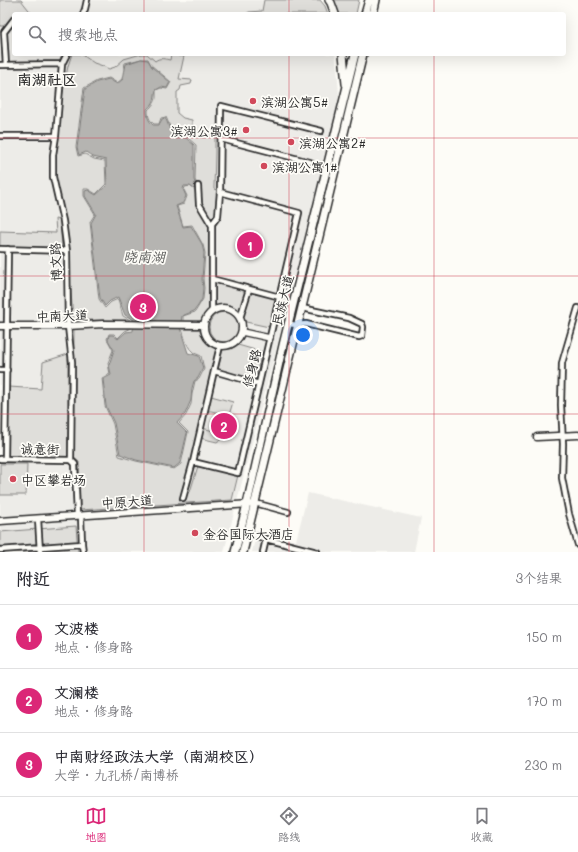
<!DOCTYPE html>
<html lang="zh">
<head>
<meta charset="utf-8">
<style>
  :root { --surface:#fff; --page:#f2f2f3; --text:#2b2b33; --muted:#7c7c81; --line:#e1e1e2; --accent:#db2777 }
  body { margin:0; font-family:Mali,"LXGW WenKai TC",sans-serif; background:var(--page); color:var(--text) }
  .you { position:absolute; left:303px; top:335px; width:14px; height:14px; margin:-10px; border:3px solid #fff; border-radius:50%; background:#1a73e8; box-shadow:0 0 0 6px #1a73e833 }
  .badge { display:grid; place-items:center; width:26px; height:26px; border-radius:50%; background:var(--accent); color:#fff; font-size:13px; font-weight:700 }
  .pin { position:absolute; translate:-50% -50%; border:2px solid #fff; box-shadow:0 1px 4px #0006 }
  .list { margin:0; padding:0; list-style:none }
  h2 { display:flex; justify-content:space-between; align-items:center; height:52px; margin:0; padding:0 16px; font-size:17px }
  h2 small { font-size:13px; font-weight:400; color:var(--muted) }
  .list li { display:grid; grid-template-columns:26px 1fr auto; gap:12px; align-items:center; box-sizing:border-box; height:64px; padding:0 16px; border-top:1px solid var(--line) }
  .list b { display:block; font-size:15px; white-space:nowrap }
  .list p { margin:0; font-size:13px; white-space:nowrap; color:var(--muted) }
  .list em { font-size:13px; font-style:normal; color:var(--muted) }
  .icon { flex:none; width:22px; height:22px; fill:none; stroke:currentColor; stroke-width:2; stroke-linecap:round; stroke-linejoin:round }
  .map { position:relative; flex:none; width:578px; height:552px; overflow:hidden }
  .search { position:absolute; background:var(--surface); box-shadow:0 4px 16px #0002; left:12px; right:12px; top:12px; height:44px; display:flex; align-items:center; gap:10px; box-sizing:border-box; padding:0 14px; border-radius:4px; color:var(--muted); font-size:15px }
  .sheet { height:244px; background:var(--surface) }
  nav { display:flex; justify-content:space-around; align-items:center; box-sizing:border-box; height:56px; border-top:1px solid var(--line); background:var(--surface); font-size:11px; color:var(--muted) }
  nav a { display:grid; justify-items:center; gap:2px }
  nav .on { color:var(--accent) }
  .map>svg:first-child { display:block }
  .built { fill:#edece8 }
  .green { fill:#dfdeda; stroke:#858482 }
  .water { fill:#b5b4b1; stroke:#7e7d7b }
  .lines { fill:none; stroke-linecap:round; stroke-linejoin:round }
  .minor-casing { stroke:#2b2b2b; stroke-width:8 }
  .tertiary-casing { stroke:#2b2b2b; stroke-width:8 }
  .secondary-casing { stroke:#2b2b2b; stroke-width:9 }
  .primary-casing { stroke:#2b2b2b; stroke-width:10 }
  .minor { stroke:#fdfcf7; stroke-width:4.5 }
  .tertiary { stroke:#fdfcf7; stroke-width:5.5 }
  .secondary { stroke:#fdfcf7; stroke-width:6 }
  .primary { stroke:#fdfcf7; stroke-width:7 }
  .grid { fill:none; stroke:#d1495b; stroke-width:1; stroke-opacity:0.55 }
  .poi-dot { fill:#d1495b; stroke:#fdfcf7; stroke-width:1.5 }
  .labels { text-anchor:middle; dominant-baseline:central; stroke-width:3.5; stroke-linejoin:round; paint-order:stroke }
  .poi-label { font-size:13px; fill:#2b2b2b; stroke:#fdfcf7; text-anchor:start }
  .street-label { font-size:13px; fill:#2b2b2b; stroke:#fdfcf7 }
  .water-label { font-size:14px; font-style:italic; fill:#5b5b5a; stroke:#fdfcf7 }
  .quarter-label { font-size:15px; font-weight:bold; fill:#2b2b2b; stroke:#fdfcf7 }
</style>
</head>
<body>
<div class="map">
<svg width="578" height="552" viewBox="0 0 578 552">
  <rect width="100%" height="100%" fill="#fdfcf7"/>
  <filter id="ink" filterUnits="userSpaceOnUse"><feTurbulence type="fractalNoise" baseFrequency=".025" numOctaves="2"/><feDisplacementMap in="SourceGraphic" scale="8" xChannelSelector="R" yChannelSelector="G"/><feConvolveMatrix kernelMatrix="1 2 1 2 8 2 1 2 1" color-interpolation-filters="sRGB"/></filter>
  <g filter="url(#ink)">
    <!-- built -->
    <path class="built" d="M0,0H311L324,14H14V54H335L337,68L339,95L336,116L224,552H0Z
      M308,493L421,518L414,552H252L257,532L296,541Z"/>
    <!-- green -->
    <path class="green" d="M0,0H21L32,14H14V26H0Z
      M264,0H320L325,6L328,14H246L249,12L262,11Z
      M333,0H359L356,14H339Z
      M72,54H81L94,63L103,66L109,69L115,67L124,59L141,54H147L155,61C160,57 165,59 170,60L171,54H178V56H184L179,79L192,80L191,84L181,86L180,90L177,92V113L183,118L192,120V131L215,132V152L214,189L219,191L217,215L211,224L210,309L204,315L202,321H183V316L195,312L203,299L204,288L203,279L205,253L203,245L192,225L183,226L177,206L184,204L187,196L184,190L185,187L190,186L194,189L197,184L195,180L196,145L180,131L172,130C169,126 168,121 166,117L161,118L159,124H154C149,120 148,116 148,110C152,106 156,102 156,97C156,94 156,92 156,90L161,88L167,89L171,82L151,65L148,59H141L125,63L122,79L117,83L109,78L97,81L84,88L76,147L78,156L85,154L94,159L105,161L106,184L96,194L88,189H84V196L95,214L90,222L99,299L105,308L111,302L118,299L123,316L130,320H73L68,248L65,222L55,176V155L61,103L68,66Z
      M55,219L60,220L62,248L0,246V231L56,233Z
      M214,281L247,290L240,312C232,304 223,303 214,307Z
      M250,291L277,298L269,327L246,322L243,316Z
      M209 327a15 15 0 1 1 30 0a15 15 0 1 1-30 0Z
      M74,327L132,328L125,331L118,338L114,334H109L107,339L113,350L108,363L110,374L102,378L105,406L113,424L119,456L136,461L174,469L181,464L188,432L179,423L186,415L191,404L192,394L195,381L199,379L204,369L201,356C198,354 194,354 192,351C187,347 184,336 182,329H201C203,339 207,345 216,349L191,464L183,491L190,492L198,466L238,475L232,500L80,510L79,462L73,457Z
      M238,345L262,352L255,380L218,369L223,349H231Z
      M68,354V457H8L9,387L41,389L43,362Z
      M211,396L233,402L229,415L211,411H207Z
      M202,428L222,433L221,439L217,442L200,438Z
      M0,464H27L26,495H0Z
      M76,526L78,552H0V532Z"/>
    <!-- water -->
    <path class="water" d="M141,59L148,60L152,67L170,82L167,88L161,87L156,90C153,100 157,101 147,109C147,117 148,120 153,125H159L162,119L165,118C168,122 168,127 171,131L179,132L194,145V180L196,185L194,189L190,186H184L183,189L186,196L183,203L176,206L183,227L191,226L202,244L204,253L202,279L203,288L202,299L198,306L194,311L182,316L180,328L188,353L199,356L203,368L198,378L194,381L192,388L191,400L185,414L177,423L187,433L180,463L174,468L136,460L120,454L114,423L106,406L103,379L111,375L109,365L114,350L108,340L109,335H113L118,339L126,332L133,331L134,320L125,315L118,297L110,301L105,306L100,298L91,223L96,214L85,196V191L88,190L96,195L107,185L106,160L93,157L86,152L79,155L77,148L85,89L97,82L109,79L117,84L123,79L126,64Z"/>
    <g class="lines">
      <defs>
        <path id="minor" d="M83,14L85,9L87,0
          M67,54L62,64L56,136L53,155V177L63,221L67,251L68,326L72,362L71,460
          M0,65L62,64
          M6,65L4,32L14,19
          M0,136H56
          M221,139L310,162
          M198,186L199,204L211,224
          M0,249L67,251
          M212,279L280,297
          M578,308L562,363L561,405L563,444L562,478L569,514L578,545
          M212,311V224L218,216L220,192L221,106L321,131
          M240,318L249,289
          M288,324L298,325L306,324L359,337L362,336L363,327L362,324L349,318L302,308
          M220,346L214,371L259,384
          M0,370H7
          M214,371L193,462L238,473L299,213L220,192
          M0,459L71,460L75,464L77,516
          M5,459L8,249
          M183,498L193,462
          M255,503L288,512
          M81,516L82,544
          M38,519L40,552
          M248,533L266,539L317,552
          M0,550L82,544L83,552
          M263,552L266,539"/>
        <path id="tertiary" d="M242,332L270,338"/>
        <path id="secondary" d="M204 327a19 19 0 1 1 38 0a19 19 0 1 1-38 0Z
          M0,326H68L103,324L204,325
          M537,437L578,435
          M0,521L250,504"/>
        <path id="primary" d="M329,0L331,3L335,14
          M365,14L369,0
          M373,14L376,0
          M343,54L346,84
          M235,552L247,504L283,345L355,54
          M243,552L363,54"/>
      </defs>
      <!-- minor casing -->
      <use href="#minor" class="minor-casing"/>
      <!-- tertiary casing -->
      <use href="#tertiary" class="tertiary-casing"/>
      <!-- secondary casing -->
      <use href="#secondary" class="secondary-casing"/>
      <!-- primary casing -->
      <use href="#primary" class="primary-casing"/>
      <!-- minor -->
      <use href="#minor" class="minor"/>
      <!-- tertiary -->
      <use href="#tertiary" class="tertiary"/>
      <!-- secondary -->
      <use href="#secondary" class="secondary"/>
      <!-- primary -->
      <use href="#primary" class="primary"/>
    </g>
  </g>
  <!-- grid -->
  <path class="grid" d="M144,0V14M289,0V14M434,0V14M144,54V552M289,54V552M434,54V552M0,138H578M0,276H578M0,414H578"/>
  <!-- markers -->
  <g class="poi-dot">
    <circle cx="253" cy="101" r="4"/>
    <circle cx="246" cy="130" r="4"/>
    <circle cx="291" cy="142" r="4"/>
    <circle cx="264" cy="166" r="4"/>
    <circle cx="13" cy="479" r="4"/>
    <circle cx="195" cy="533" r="4"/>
  </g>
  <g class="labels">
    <!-- poi labels -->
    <g class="poi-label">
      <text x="261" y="101">滨湖公寓5#</text>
      <text x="238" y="130" text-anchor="end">滨湖公寓3#</text>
      <text x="299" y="142">滨湖公寓2#</text>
      <text x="272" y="166">滨湖公寓1#</text>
      <text x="21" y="479">中区攀岩场</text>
      <text x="203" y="533">金谷国际大酒店</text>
    </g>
    <!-- street labels -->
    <g class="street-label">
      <text transform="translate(55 262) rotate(-93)">博文路</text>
      <text transform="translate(282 300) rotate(-76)">民族大道</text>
      <text transform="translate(62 315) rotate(-2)">中南大道</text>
      <text transform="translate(251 368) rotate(-76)">修身路</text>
      <text x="40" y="448">诚意街</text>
      <text transform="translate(127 501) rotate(-4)">中原大道</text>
    </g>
    <!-- water labels -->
    <g class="water-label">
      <text x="144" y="256">晓南湖</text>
    </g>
    <!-- quarter labels -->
    <g class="quarter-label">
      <text x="47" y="79">南湖社区</text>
    </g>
  </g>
</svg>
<div class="you"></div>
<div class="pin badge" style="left:250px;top:245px">1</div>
<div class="pin badge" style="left:224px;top:426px">2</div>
<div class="pin badge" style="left:143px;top:307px">3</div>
<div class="search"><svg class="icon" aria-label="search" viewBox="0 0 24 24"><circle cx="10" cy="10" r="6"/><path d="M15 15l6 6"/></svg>搜索地点</div>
</div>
<section class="sheet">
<h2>附近<small>3个结果</small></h2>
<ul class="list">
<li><span class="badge">1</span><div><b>文波楼</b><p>地点 · 修身路</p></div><em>150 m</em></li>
<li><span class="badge">2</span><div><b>文澜楼</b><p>地点 · 修身路</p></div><em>170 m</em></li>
<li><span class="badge">3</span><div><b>中南财经政法大学（南湖校区）</b><p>大学 · 九孔桥/南博桥</p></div><em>230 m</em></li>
</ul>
</section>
<nav>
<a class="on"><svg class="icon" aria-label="map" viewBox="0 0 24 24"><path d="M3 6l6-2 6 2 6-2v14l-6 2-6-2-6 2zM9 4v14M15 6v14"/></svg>地图</a>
<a><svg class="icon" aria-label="directions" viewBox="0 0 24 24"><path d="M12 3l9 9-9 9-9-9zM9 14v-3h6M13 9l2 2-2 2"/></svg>路线</a>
<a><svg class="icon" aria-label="saved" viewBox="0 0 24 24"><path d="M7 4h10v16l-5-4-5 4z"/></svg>收藏</a>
</nav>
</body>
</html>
